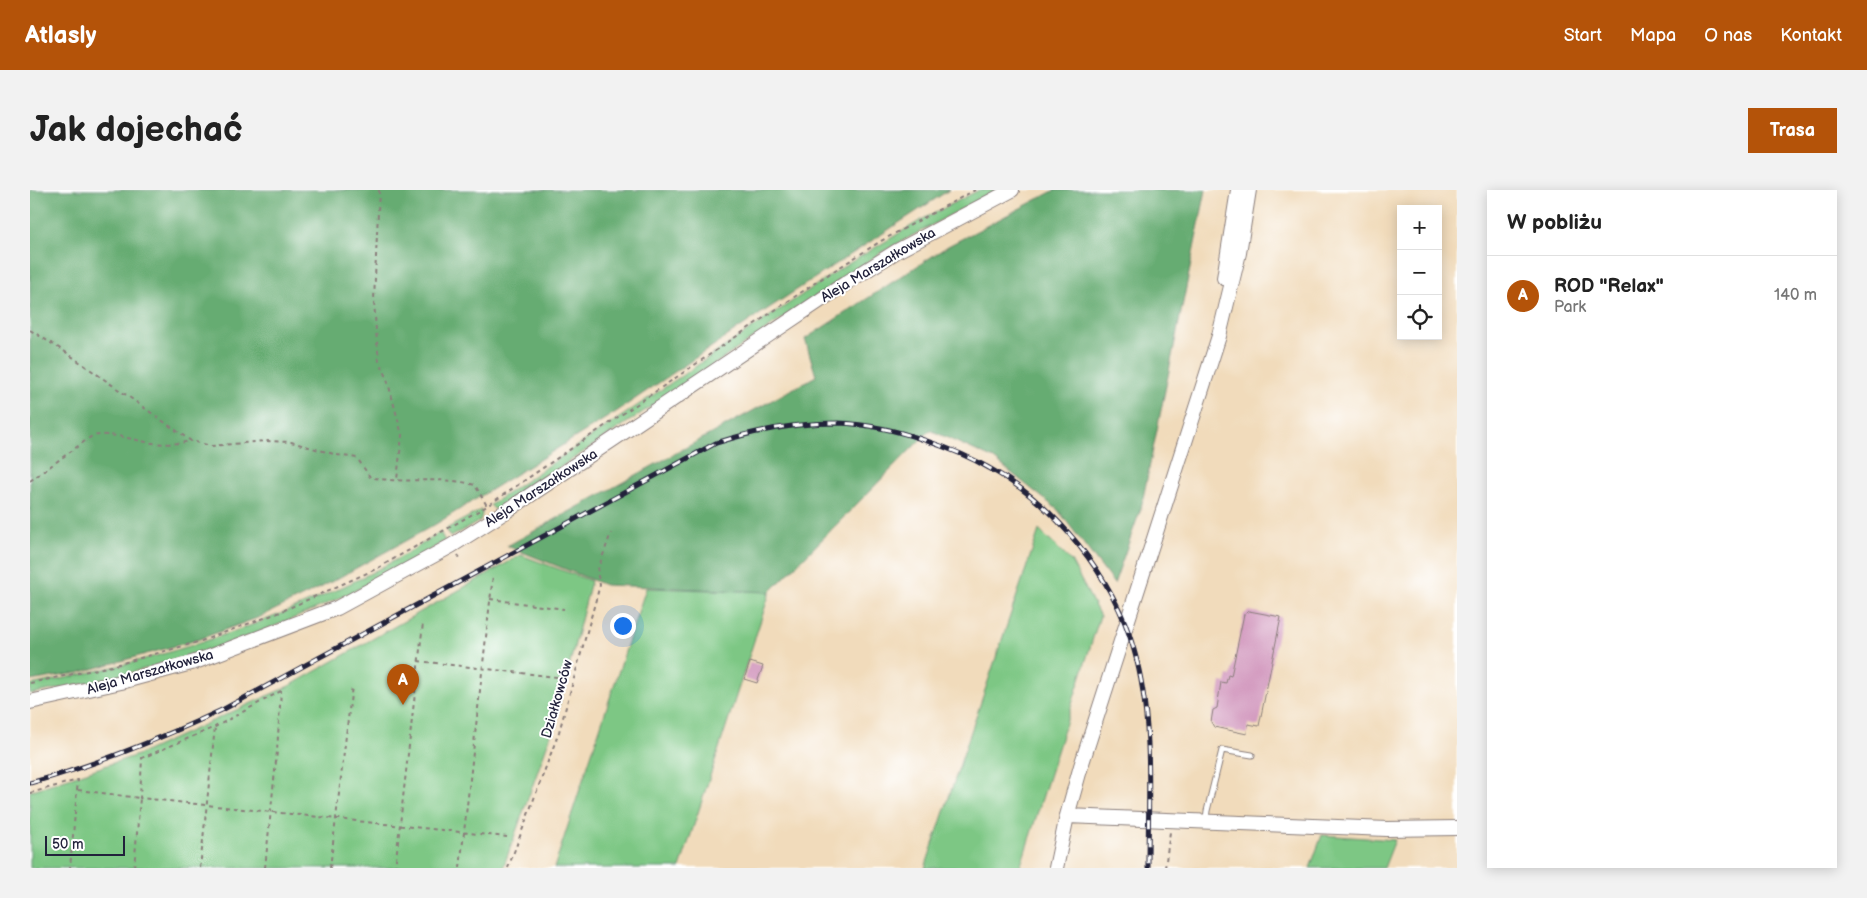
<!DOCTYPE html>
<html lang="pl">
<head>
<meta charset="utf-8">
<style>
  :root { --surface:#fff; --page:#f2f2f2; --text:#222; --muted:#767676; --line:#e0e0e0; --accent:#b45309 }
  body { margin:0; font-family:"Balsamiq Sans",sans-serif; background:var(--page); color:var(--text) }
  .controls { position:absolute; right:15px; top:15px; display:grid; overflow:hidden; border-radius:0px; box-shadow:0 2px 12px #0003 }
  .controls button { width:45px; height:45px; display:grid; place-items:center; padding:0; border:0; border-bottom:1px solid var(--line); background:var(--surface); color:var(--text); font:25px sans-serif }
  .scale { position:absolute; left:15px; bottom:12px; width:80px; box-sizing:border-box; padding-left:5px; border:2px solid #22223b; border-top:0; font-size:14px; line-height:18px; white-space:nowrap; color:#22223b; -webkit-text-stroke:4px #fff; paint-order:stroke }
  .you { position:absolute; left:592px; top:435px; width:18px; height:18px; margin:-12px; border:4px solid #fff; border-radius:50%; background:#1a73e8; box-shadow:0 0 0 8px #1a73e833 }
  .badge { display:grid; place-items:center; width:32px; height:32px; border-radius:50%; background:var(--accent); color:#fff; font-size:16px; font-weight:700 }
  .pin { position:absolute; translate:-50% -41px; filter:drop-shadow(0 1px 2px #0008) }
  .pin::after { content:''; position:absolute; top:26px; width:18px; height:15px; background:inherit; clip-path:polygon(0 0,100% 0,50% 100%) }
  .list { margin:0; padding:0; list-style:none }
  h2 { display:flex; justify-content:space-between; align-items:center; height:65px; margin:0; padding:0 20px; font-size:21px }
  h2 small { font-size:16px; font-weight:400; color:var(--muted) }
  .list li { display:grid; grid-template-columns:32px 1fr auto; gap:15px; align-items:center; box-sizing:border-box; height:80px; padding:0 20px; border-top:1px solid var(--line) }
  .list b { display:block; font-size:19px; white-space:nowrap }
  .list p { margin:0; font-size:16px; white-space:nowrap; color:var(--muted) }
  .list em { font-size:16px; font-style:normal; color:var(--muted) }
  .icon { flex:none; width:28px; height:28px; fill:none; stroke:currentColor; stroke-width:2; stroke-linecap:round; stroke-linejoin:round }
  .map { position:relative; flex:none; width:1427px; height:678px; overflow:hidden; border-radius:0px }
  header { display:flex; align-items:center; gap:30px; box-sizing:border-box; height:70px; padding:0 25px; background:var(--accent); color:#fff }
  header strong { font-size:24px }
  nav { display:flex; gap:28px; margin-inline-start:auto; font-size:18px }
  .intro { display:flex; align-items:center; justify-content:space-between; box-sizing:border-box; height:120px; padding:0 30px }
  h1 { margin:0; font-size:35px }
  .button { padding:12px 22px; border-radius:0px; background:var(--accent); color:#fff; font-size:18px; font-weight:700 }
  main { display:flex; gap:30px; padding:0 30px }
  aside { flex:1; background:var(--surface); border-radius:0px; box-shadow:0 2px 12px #0003 }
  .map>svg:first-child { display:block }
  .green { fill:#7dc784; stroke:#507460 }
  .forest { fill:#66ac72; stroke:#446756 }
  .building { fill:#d49dc1 }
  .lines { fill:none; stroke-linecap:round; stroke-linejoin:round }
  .lane-casing { stroke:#8a7e7b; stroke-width:7 }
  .secondary-casing { stroke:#8a7e7b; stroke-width:16 }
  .path { stroke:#8a7e7b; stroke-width:2; stroke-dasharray:4 4; stroke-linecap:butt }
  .lane { stroke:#fff; stroke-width:5 }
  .secondary { stroke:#fff; stroke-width:14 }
  .rail-casing { stroke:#22223b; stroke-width:5 }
  .rail { stroke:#fff; stroke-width:3; stroke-dasharray:9; stroke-linecap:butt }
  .labels { text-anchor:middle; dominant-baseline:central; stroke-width:4; stroke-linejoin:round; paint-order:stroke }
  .street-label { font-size:14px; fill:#22223b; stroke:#fff }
</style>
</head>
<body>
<header>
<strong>Atlasly</strong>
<nav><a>Start</a><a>Mapa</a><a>O nas</a><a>Kontakt</a></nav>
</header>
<div class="intro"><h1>Jak dojechać</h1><a class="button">Trasa</a></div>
<main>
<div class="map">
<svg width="1427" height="678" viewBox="0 0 1427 678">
  <rect width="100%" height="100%" fill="#fff"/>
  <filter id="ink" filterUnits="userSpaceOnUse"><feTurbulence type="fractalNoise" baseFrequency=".02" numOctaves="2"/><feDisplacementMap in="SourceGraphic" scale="10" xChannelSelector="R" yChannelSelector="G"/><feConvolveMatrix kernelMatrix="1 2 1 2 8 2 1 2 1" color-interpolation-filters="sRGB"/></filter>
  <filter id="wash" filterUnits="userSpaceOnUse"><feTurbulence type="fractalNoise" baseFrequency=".0096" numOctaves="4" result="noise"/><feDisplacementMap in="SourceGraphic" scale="20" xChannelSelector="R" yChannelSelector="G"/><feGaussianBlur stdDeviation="1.12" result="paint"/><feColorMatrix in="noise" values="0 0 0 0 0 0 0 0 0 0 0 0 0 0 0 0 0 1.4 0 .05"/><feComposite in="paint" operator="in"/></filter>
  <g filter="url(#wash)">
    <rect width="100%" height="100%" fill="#f1dbbb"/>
    <!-- green -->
    <path class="green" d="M949,0H967L852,62L468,319H464L460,315L813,77L891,30Z
      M451,320L452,324L450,331L421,347L416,339Z
      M1009,340L1041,371L1070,426L990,678H895Z
      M410,342L415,351C289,429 145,479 0,504V495C101,476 199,448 293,406C334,387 373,368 410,342Z
      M491,365L561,391L524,536L473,678H0V601L110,564L261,495Z
      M616,398L740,402L650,678H524Z
      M1292,645L1365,650L1354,678H1280Z"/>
    <!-- forest -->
    <path class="forest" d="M0,0H919L727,126L586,222L406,334L292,397L230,427L167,450L48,483L0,491Z
      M1025,0H1176L1111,318L1084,394L1028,320L964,269L900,240L740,402L575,395L477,356L786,186L775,149L918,56Z"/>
    <g id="blocks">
      <!-- building -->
      <path class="building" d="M1219,421L1251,427L1229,536L1218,534L1217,544L1184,537L1181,532L1183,520L1187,518L1191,492L1196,493L1198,485L1201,486L1214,424Z
        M720,472L733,476L727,493L714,489Z"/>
    </g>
  </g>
  <g filter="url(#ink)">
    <use href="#blocks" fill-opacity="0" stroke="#8a7e7b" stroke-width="1"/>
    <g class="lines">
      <defs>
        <path id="lane" d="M1176,629L1177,621L1192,560L1222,565"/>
        <path id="secondary" d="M1194,88L1208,0
          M0,512L91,492L165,472L307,418L421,356L478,320L816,93L867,61L982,0
          M1037,626L1357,639L1427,638
          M1026,678L1037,626L1051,576L1189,146L1209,63L1219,0"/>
      </defs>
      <!-- lane casing -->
      <use href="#lane" class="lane-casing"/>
      <!-- secondary casing -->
      <use href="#secondary" class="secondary-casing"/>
      <!-- path -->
      <path class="path" d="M349,0L344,110L346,141L349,171L356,185L372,245L367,290
        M0,140L37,163L161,251L181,256L235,251L261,252L307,265L327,268L340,287C374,295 411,285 445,295L457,316
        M0,291L62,246C80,242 99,249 117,252C131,255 147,254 161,251
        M428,365L432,371
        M460,409L534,419
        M388,471L535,488
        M0,493L82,476L171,451L248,423L346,379L457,316L788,91L851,51L945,0
        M251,501L185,537L112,568L110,608L477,647
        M48,600L110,608L104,678
        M0,603L48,590L40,678
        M170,678L185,537
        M235,678L247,561L251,501
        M300,678L322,496
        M365,678L393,433
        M430,678L463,385
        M478,678L529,542L570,395L567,382L581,343
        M1135,678L1140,642"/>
      <!-- lane -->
      <use href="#lane" class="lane"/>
      <!-- secondary -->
      <use href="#secondary" class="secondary"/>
      <defs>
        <path id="rail" d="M0,593C67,575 132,548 194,519L686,253C727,240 764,233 808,233C838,234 869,241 897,251C918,258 940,267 959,278C1025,314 1084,387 1104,460C1124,530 1118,606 1118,678"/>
      </defs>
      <!-- rail casing -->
      <use href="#rail" class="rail-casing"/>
      <!-- rail -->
      <use href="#rail" class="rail"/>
    </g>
  </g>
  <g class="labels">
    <!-- street labels -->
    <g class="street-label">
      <text transform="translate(848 75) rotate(-31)">Aleja Marszałkowska</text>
      <text transform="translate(511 298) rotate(-33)">Aleja Marszałkowska</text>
      <text transform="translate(120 482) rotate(-16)">Aleja Marszałkowska</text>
      <text transform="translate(527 509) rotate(-74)">Działkowców</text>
    </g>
  </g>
</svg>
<div class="controls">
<button>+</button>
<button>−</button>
<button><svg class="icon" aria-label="locate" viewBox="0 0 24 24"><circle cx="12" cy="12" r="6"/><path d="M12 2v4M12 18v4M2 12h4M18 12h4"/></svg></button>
</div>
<div class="scale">50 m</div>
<div class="you"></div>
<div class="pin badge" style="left:373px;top:515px">A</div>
</div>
<aside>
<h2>W pobliżu<small></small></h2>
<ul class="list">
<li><span class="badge">A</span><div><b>ROD &quot;Relax&quot;</b><p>Park</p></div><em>140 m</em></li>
</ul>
</aside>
</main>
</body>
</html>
